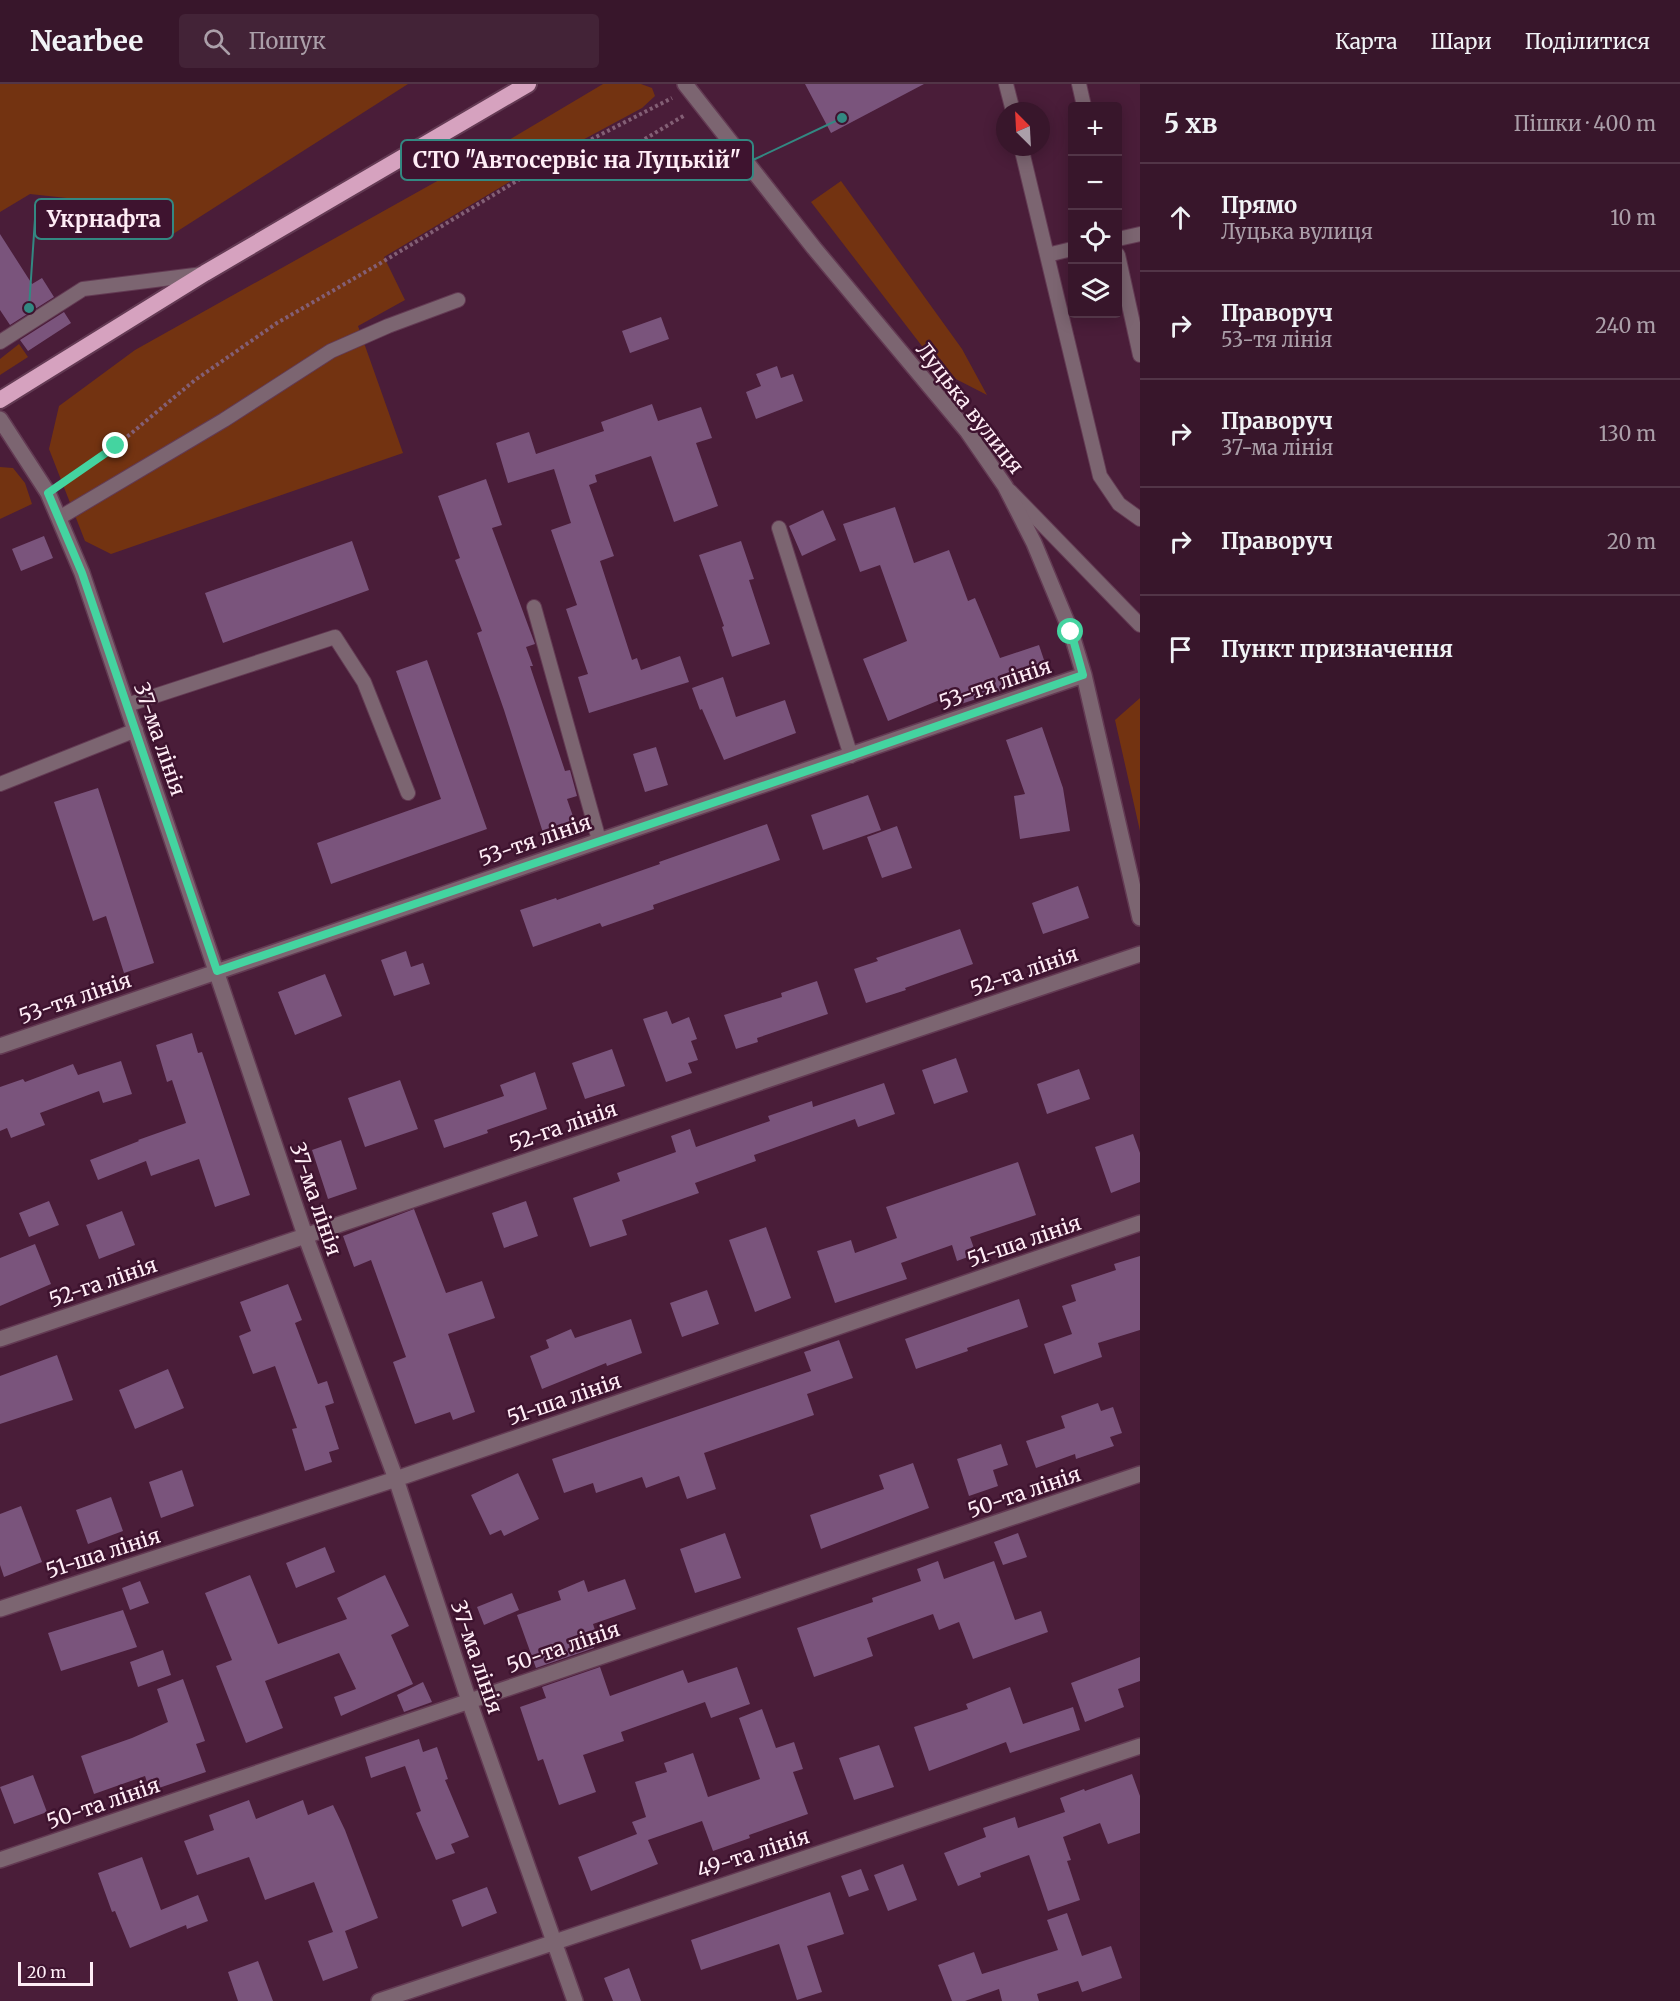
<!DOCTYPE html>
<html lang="uk">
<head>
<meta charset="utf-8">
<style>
  :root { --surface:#38162b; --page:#432337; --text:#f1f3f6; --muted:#ab9fa9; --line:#523547 }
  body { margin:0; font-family:Merriweather,serif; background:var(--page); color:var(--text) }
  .controls { position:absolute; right:18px; top:18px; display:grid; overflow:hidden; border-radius:6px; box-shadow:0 3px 15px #0003 }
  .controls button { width:54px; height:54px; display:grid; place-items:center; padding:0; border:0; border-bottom:2px solid var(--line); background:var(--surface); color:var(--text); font:30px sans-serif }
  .compass { position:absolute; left:996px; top:18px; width:54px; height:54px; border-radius:50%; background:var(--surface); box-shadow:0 3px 15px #0003; rotate:336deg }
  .scale { position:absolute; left:18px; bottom:15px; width:75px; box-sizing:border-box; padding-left:6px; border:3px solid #ffedf6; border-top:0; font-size:16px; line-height:21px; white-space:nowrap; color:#ffedf6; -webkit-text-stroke:4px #3e132f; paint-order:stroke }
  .stop { position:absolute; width:18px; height:18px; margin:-14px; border:4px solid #44d4a0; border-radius:50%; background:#fff }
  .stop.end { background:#44d4a0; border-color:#fff; box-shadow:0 2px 6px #0008 }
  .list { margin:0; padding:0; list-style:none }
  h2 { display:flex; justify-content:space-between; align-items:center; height:78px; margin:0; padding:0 24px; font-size:26px }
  h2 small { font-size:20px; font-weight:400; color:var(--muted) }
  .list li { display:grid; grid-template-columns:39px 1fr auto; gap:18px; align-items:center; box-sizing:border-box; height:108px; padding:0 24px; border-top:2px solid var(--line) }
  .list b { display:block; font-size:22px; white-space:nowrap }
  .list p { margin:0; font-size:20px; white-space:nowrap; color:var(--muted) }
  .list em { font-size:20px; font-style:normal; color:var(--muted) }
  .icon { flex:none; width:33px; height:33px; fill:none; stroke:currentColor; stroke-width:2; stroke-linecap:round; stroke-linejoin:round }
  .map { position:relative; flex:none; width:1140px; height:1917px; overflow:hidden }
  header { display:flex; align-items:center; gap:36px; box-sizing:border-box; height:84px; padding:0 30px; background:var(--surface); border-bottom:2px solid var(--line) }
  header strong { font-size:28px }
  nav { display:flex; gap:33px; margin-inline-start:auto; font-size:21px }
  .search { width:420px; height:54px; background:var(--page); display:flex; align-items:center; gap:15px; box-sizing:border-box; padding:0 21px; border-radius:6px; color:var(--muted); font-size:22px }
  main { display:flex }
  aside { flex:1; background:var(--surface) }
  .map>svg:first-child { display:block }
  .green { fill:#733311 }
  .building { fill:#7a547c }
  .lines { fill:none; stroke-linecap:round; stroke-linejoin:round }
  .service-casing { stroke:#633a53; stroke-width:16 }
  .minor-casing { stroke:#633a53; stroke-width:18 }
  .trunk-casing { stroke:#633a53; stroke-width:20 }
  .path { stroke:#835f75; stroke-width:4; stroke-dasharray:3 3; stroke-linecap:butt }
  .service { stroke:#7c6571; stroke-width:14 }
  .minor { stroke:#7c6571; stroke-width:15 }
  .trunk { stroke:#d6a2bf; stroke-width:16 }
  .route { stroke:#44d4a0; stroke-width:8 }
  .labels { text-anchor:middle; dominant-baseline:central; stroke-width:5; stroke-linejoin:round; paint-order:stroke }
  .street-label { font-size:21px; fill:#ffedf6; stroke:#3e132f }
  .leader { fill:none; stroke:#338882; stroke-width:2 }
  .callout-dot { fill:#338882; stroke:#3e132f; stroke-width:2 }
  .callout { fill:#3e132f; stroke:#338882; stroke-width:2 }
  .callout-label { font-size:22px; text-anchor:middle; font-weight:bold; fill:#ffedf6 }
</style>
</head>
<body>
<header>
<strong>Nearbee</strong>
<div class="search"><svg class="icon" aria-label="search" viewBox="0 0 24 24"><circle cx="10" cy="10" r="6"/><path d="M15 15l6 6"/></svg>Пошук</div>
<nav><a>Карта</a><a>Шари</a><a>Поділитися</a></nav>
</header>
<main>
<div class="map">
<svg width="1140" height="1917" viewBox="0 0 1140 1917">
  <rect width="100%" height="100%" fill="#4a1d39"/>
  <!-- green -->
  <path class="green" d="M0,0H408L173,150L113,141L76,115L30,110L0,128Z
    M603,0H641L652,4L655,12L642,24L551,73L384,173L405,216L358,242L403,369L111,470L85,457L49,365L59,322L135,266L482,72Z
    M841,97L962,265L987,311L950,292L935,279L811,118Z
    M19,260L28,273L0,291V275Z
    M0,383L13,384L25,399L32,420L0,435Z
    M1140,614V747L1115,636Z"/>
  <!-- building -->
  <path class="building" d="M805,0H924L831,49Z
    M0,150L32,200L42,194L54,213L10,241L0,226Z
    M64,228L71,239L28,267L20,256Z
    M661,233L669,255L630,269L622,247Z
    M777,282L781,294L793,290L803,317L756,335L746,308L761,302L756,290Z
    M652,320L658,337L701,323L712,354L696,359L718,422L674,438L651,372L595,391L597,398L589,401L614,472L600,477L632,576L637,574L641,586L680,572L689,598L589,629L578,593L588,590L566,525L577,521L551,446L571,439L554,385L508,399L496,359L529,348L536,370L604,347L601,338Z
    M486,395L502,441L492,444L535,560L526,563L533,582H530L565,687L570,686L577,712L567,715L576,741L544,752L504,626L477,549L482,547L455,476L460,474L438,412Z
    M895,423L914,479L949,466L968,517L975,514L1000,574L1039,561L1049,591L961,620L957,609L888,637L863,575L907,557L880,481L860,488L843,440Z
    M823,426L836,456L802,472L789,442Z
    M44,452L53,474L21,487L12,465Z
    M352,457L369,506L223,559L205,509Z
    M741,457L754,495L749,496L770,560L732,573L722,543L724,542L699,471Z
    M427,576L487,745L331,800L317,759L441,715L396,587Z
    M723,593L736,633L785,616L796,649L724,676L702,625L700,626L692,604Z
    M1042,643L1063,704L1070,747L1020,755L1014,712L1025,710L1006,656Z
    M656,663L668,701L645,708L633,670Z
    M98,704L154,879L124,889L106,832L93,837L54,718Z
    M868,711L881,746L823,766L811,731Z
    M767,740L780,776L653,821L654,825L602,843L600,839L533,863L520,826L556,814L557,816L660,780L659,778Z
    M897,742L912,784L882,794L867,753Z
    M1078,802L1089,834L1043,850L1032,819Z
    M960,845L973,880L905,904L906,906L866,919L854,885L878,877L876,874Z
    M406,867L411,883L423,879L430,900L394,912L381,876Z
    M325,890L342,932L295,951L278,908Z
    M817,897L828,930L757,954L758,958L736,965L724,931L782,913L781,909Z
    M667,927L672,940L689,933L697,955L691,957L698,976L688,979L692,989L666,998L643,935Z
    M192,949L198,969L202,968L250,1111L215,1123L199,1075L151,1092L146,1077L98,1096L90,1076L139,1057L138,1056L186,1039L172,996L167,998L156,961Z
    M612,965L625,1002L585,1015L572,979Z
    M956,974L968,1008L934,1020L922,986Z
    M121,977L132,1010L103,1019L99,1007L40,1029L45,1041L11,1054L7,1044L0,1047V1003L23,995L25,998L73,980L78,991Z
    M1079,985L1090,1015L1047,1030L1037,1000Z
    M535,988L547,1025L487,1046L488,1049L444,1064L434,1036L504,1012L500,1001Z
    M400,996L418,1045L365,1063L348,1014Z
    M884,999L895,1030L858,1043L855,1035L754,1071L756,1077L695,1099L699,1109L622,1136L627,1151L590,1163L573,1114L620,1097L617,1089L676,1068L671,1052L690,1045L696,1063L770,1037L768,1032L812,1017L813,1023Z
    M1133,1050L1140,1069V1098L1111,1109L1095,1063Z
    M341,1056L357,1105L328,1115L312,1066Z
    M1018,1078L1036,1131L970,1153L976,1170L957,1177L952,1161L901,1179L907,1195L835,1219L817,1167L851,1156L855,1169L897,1154L886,1123Z
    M49,1117L59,1141L29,1153L19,1129Z
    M526,1117L538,1152L504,1164L492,1129Z
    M414,1125L446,1209L482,1197L495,1234L448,1250L475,1328L453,1336L450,1328L415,1340L393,1278L406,1273L371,1176L354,1183L343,1152Z
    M122,1127L135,1161L99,1175L86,1141Z
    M766,1143L791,1214L755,1228L729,1156Z
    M35,1160L51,1200L0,1222V1174Z
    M1140,1172V1246L1098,1259L1102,1273L1054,1290L1044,1260L1072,1250L1062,1222L1076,1217L1071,1201L1116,1186L1114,1180Z
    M288,1200L302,1236L295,1239L318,1300L327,1297L334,1319L325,1322L339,1365L329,1368L332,1378L305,1387L292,1345L297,1344L275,1282L253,1290L239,1252L251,1247L240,1218Z
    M707,1206L719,1240L682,1253L670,1219Z
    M1019,1215L1028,1243L967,1264L968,1267L916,1285L905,1255Z
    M631,1235L642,1269L607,1282L606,1279L542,1305L530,1272L549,1264L546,1256L571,1245L575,1254Z
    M839,1256L853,1294L807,1310L814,1331L704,1369L716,1405L687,1415L679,1392L646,1404L642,1393L596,1409L593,1399L564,1409L552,1375L811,1287L804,1268Z
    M57,1271L73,1316L0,1340V1292Z
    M168,1285L184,1324L135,1345L119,1306Z
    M1098,1319L1101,1327L1113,1323L1122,1349L1110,1353L1114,1362L1076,1375L1075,1370L1036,1384L1026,1357L1065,1344L1061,1332Z
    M1001,1360L1008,1381L993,1386L998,1402L969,1412L957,1375Z
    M913,1379L929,1424L821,1465L810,1431L884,1405L879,1391Z
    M182,1386L194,1422L161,1434L149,1398Z
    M518,1389L539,1435L504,1452L501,1446L490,1451L471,1411Z
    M111,1413L123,1447L88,1460L76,1426Z
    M21,1422L42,1478L4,1493L0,1481V1430Z
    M725,1449L741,1494L695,1509L680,1465Z
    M1018,1449L1027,1473L1003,1481L994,1458Z
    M325,1463L335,1488L296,1504L286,1479Z
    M938,1477L944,1495L994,1477L1015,1536L1041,1527L1048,1548L973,1575L959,1538L939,1546L933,1530L867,1554L873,1572L814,1593L797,1544L873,1518L872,1514L921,1497L917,1485Z
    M250,1491L278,1560L347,1535L337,1514L385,1491L409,1542L391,1551L413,1600L341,1632L334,1613L356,1605L339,1569L265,1597L283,1644L246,1659L216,1582L232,1576L205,1509Z
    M625,1495L636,1525L593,1540L599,1559L593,1561L594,1564L536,1584L517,1531L561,1516L558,1507L584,1496L588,1508Z
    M140,1497L149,1519L130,1526L122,1504Z
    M512,1509L519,1526L484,1541L477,1523Z
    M123,1526L137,1563L61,1587L48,1549Z
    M163,1566L171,1591L138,1603L130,1578Z
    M1140,1573V1597L1118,1605L1124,1623L1085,1638L1071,1599Z
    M600,1583L610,1612L683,1586L688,1599L737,1583L750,1620L711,1634L705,1618L621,1648L624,1657L583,1671L596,1708L559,1721L543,1675L538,1677L520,1623L546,1614L542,1603Z
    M183,1595L205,1657L196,1660L206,1688L150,1707L145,1692L94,1710L81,1672L132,1654L168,1638L157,1605Z
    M423,1598L432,1618L404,1628L397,1611Z
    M1010,1603L1023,1640L1073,1623L1080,1646L1010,1669L1006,1658L929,1687L914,1643L968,1625L966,1620Z
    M762,1625L776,1664L794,1658L803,1685L793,1688L808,1730L749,1751L750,1754L713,1767L702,1737L648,1756L658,1780L591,1807L578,1773L637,1750L632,1738L646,1733L635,1698L667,1688L664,1679L693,1669L708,1713L760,1695L739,1634Z
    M419,1655L423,1668L437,1663L448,1695L445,1696L469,1753L451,1760L455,1769L436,1776L416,1729L421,1727L405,1682L371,1694L365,1673Z
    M879,1661L894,1703L854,1716L839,1674Z
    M1132,1690L1140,1712V1749L1108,1760L1100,1739L1063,1753L1071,1776L1067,1777L1080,1816L1048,1827L1029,1771L980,1789L981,1793L958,1802L944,1769L986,1753L983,1744L1015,1733L1018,1744L1065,1728L1060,1714L1084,1705L1085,1707Z
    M33,1691L47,1728L14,1740L0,1703Z
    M249,1716L256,1735L303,1716L308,1731L333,1721L345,1746L378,1834L345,1847L358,1884L323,1897L308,1857L333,1848L314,1798L265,1816L249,1773L197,1791L184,1757L214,1746L209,1731Z
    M142,1773L161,1826L198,1811L208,1837L187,1845L186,1841L130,1864L115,1827L112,1828L98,1789Z
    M903,1780L917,1816L888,1827L874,1791Z
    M861,1785L869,1806L849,1813L841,1792Z
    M487,1803L497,1829L462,1843L452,1816Z
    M830,1808L844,1850L807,1862L822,1908L797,1916L779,1860L701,1886L691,1856Z
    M1067,1829L1082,1872L1111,1862L1122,1894L1082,1908L1078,1897L1037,1910L1039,1917H1002L999,1905L965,1917H952L938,1881L974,1868L982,1890L1058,1866L1047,1836Z
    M258,1877L273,1917H238L228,1888Z
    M629,1884L641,1917H613L604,1894Z"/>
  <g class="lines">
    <defs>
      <path id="service" d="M1006,0L1013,27
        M1079,0L1084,22
        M1021,63L1100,392L1119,420L1140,435
        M1118,155L1140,150
        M1047,171L1072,165
        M1118,171L1140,271
        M0,258L83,205L203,190
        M1010,407L1140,541
        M59,434L224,336L331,267L388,242L458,216
        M779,444L851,672
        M534,523L599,756
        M127,621L335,553L364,598L408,709
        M0,700L136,646"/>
      <path id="minor" d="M685,0L814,164L967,347L1005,402L1034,459L1071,548L1084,591L1140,834
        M0,335L48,409L82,489L305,1151L396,1395L469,1617L575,1917
        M0,962L1084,591
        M0,1255L1140,870
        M0,1525L396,1395L1140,1139
        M0,1776L1140,1390
        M379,1917L1140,1662"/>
      <path id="trunk" d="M0,316L205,189L528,0"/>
    </defs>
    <!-- service casing -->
    <use href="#service" class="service-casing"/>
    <!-- minor casing -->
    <use href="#minor" class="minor-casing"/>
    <!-- trunk casing -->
    <use href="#trunk" class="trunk-casing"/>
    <!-- path -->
    <path class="path" d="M583,92L685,31
      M64,398L116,362L195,296L277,239L379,180L553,75L672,14"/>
    <!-- service -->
    <use href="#service" class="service"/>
    <!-- minor -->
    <use href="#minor" class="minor"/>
    <!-- trunk -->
    <use href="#trunk" class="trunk"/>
  </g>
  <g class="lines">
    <!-- route -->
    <path class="route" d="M116,362L48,409L82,489L217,887L851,672L1083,591L1071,548"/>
  </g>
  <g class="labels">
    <!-- street labels -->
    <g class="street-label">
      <text transform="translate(970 324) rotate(52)">Луцька вулиця</text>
      <text transform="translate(995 600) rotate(-19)">53-тя лінія</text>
      <text transform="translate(160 655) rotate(71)">37-ма лінія</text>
      <text transform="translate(535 756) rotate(-19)">53-тя лінія</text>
      <text transform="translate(1024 887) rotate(-19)">52-га лінія</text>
      <text transform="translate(75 914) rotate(-19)">53-тя лінія</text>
      <text transform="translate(563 1042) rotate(-19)">52-га лінія</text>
      <text transform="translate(316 1115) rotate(71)">37-ма лінія</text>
      <text transform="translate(1024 1157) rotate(-19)">51-ша лінія</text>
      <text transform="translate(103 1198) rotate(-19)">52-га лінія</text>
      <text transform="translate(564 1315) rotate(-19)">51-ша лінія</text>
      <text transform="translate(1024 1408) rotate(-19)">50-та лінія</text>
      <text transform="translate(103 1469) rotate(-18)">51-ша лінія</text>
      <text transform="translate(563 1563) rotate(-19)">50-та лінія</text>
      <text transform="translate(477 1573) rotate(71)">37-ма лінія</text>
      <text transform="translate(103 1719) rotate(-19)">50-та лінія</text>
      <text transform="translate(753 1769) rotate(-18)">49-та лінія</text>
    </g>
  </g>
  <!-- callouts -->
  <path class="leader" d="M842 34L753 76M29 224L35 135"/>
  <g class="callout-dot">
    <circle cx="842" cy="34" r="6"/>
    <circle cx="29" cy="224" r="6"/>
  </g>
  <g class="callout">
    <rect x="401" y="56" width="352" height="40" rx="6"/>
    <rect x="35" y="115" width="138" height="40" rx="6"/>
  </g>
  <g class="callout-label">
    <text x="577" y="84">СТО "Автосервіс на Луцькій"</text>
    <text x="104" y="143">Укрнафта</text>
  </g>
</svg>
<div class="controls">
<button>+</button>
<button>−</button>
<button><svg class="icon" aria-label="locate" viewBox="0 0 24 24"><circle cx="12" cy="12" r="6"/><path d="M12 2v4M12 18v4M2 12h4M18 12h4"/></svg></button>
<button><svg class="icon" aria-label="layers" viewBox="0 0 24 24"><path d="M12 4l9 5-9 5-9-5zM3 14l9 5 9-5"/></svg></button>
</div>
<svg class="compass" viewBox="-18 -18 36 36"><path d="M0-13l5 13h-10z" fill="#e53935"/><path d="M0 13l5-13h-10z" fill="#ab9fa9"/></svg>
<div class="scale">20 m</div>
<div class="stop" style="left:1071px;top:548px"></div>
<div class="stop end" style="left:116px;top:362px"></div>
</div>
<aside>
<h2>5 хв<small>Пішки · 400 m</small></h2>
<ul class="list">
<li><svg class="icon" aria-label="ahead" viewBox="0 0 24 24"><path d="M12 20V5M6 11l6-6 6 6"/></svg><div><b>Прямо</b><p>Луцька вулиця</p></div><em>10 m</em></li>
<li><svg class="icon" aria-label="right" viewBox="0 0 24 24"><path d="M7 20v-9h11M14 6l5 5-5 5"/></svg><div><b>Праворуч</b><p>53-тя лінія</p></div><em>240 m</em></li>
<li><svg class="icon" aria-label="right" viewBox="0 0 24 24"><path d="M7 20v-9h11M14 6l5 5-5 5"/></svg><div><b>Праворуч</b><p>37-ма лінія</p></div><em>130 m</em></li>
<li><svg class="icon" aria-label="right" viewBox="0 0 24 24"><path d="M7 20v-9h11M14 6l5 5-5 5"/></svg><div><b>Праворуч</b></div><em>20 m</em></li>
<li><svg class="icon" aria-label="arrive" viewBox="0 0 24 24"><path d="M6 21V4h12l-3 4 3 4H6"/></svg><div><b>Пункт призначення</b></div></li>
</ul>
</aside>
</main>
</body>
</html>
